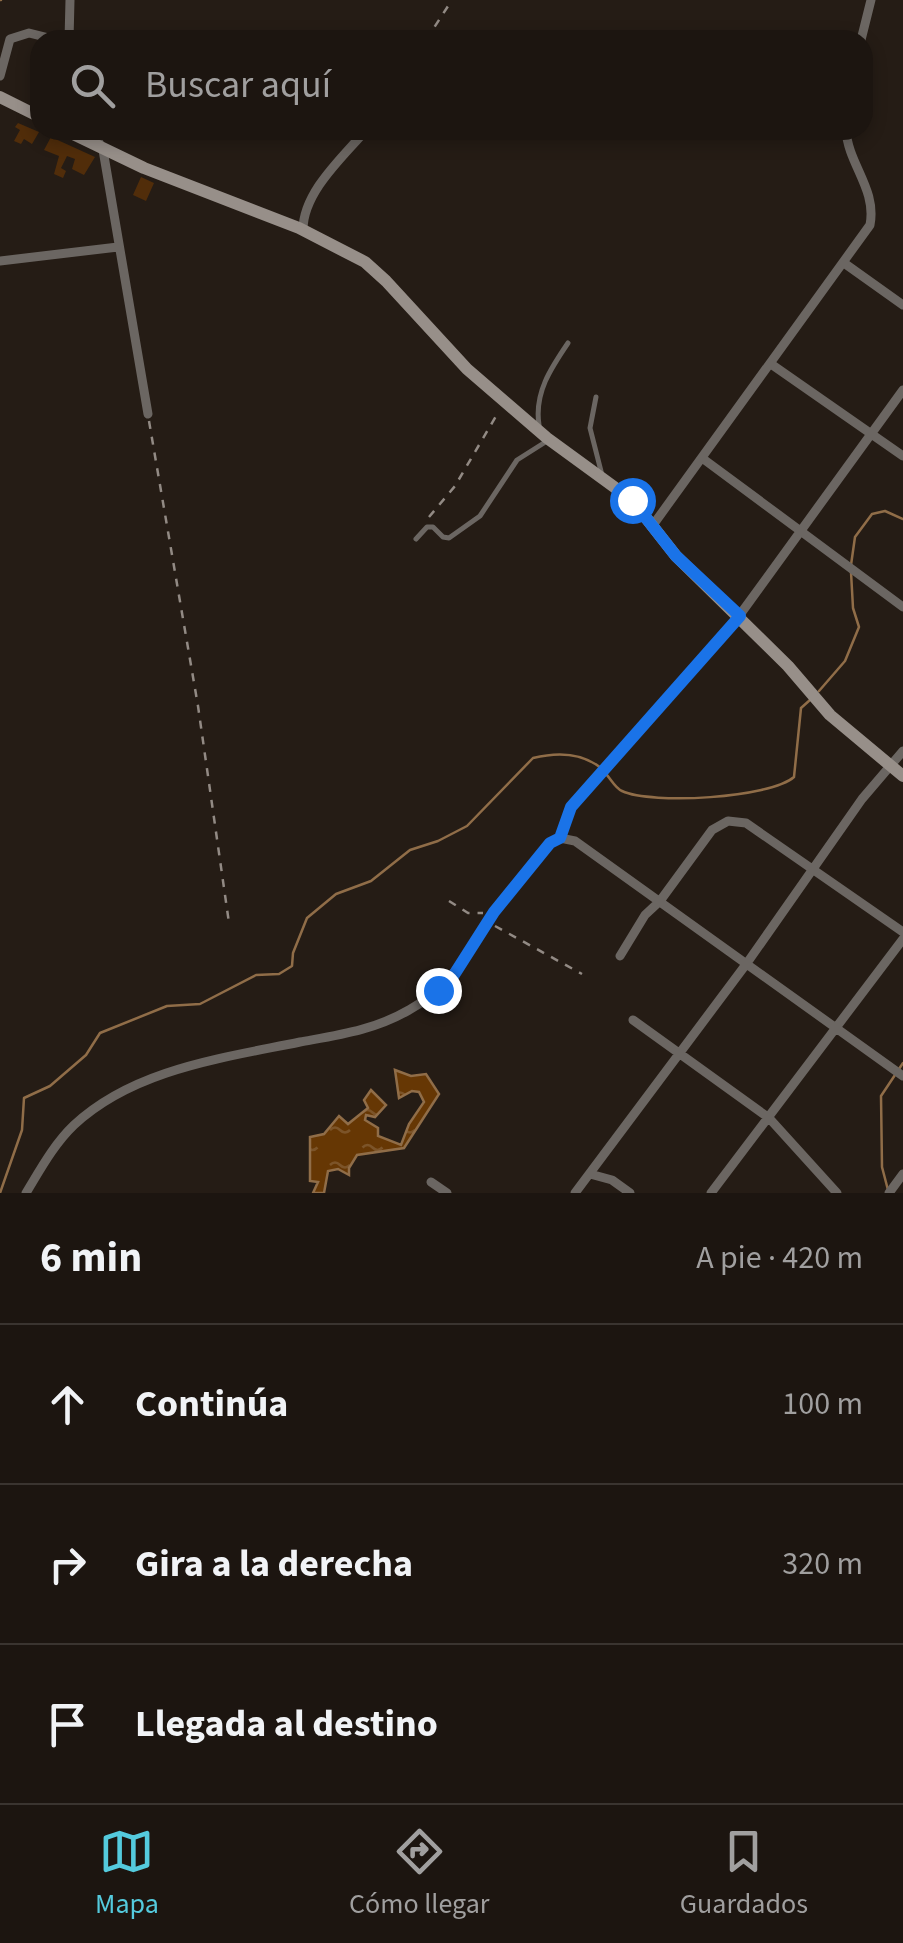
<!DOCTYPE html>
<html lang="es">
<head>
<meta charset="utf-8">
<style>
  :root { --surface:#1c1510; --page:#29221e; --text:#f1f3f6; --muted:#a09f9f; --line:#3a3430; --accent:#54cadd }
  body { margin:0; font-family:"Source Sans 3",sans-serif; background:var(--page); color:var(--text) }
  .stop { position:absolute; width:30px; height:30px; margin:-22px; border:8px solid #1a73e8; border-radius:50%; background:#fff }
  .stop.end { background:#1a73e8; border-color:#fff; box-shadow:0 2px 10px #0008 }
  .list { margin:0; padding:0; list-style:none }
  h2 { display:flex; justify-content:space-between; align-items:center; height:130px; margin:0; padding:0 40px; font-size:42px }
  h2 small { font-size:32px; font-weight:400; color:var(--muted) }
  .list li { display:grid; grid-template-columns:65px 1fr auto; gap:30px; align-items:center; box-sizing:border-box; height:160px; padding:0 40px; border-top:2px solid var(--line) }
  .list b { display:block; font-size:38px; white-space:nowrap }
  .list em { font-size:32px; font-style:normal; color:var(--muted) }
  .icon { flex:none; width:55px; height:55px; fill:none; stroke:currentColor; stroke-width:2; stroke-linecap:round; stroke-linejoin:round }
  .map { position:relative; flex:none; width:903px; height:1193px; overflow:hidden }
  .search { position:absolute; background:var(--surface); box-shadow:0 5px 15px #0003; left:30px; right:30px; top:30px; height:110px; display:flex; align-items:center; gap:25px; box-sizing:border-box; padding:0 35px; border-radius:30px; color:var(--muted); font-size:38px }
  .sheet { height:610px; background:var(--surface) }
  nav { display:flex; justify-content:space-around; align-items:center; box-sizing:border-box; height:140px; border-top:2px solid var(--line); background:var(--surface); font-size:28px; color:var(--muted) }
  nav a { display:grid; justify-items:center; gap:5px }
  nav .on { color:var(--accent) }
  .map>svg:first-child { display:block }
  .water { fill:url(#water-ripples); stroke:#906d48; stroke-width:2.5 }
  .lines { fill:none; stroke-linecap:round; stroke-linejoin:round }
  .stream { stroke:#906d48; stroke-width:2.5 }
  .building { fill:#512d0a }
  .path { stroke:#928a84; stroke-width:2.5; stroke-dasharray:8 8; stroke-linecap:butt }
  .lane { stroke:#6b6662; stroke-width:5 }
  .street { stroke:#6b6662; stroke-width:9 }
  .secondary { stroke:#978f89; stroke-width:12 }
  .route { stroke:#1a73e8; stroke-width:12 }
</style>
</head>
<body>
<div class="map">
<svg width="903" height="1193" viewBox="0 0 903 1193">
  <defs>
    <pattern id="water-ripples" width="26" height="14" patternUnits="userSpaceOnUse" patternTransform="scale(2.5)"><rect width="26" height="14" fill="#663704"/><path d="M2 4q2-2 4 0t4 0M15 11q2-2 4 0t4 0" fill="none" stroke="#7c5429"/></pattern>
  </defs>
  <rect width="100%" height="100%" fill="#251c15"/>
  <!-- water -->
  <path class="water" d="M395,1070L411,1076L426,1074L439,1094L404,1148L357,1155L349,1168V1175L338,1169L328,1171L324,1193H313L318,1182L310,1181V1137L324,1134L339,1116L348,1124L368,1108L364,1100L371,1090L386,1105L375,1117L366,1115L365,1120L378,1128V1136L401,1145L409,1124L424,1102L419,1092L412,1091L399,1098Z"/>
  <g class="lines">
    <!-- stream -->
    <path class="stream" d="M0,0H1
      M851,565L855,537L872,514L885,511L903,519
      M819,691L845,661L859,627L853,608L851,572
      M606,774C611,779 615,788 622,791C652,805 770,798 794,777L801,708L810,700
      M888,1190L882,1167L881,1096L903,1063
      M0,1193L22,1130L24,1098L50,1086L86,1055L100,1033L167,1006L200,1004L256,975L279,974L292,966L293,953L307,918L336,894L371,881L410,850L438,841L467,826L533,758C557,752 581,752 601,768"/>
  </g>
  <!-- building -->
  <path class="building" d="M18,123L39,132L32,144L24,139L21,144L14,141L20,130L15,127Z
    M51,137L95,157L84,175L72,169L75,159L67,156L61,168L66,171L63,178L54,174L59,156L44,150Z
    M141,177L154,183L146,201L133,195Z"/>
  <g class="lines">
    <!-- path -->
    <path class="path" d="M426,40L452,0
      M149,421L198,706L229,923
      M429,517L455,486L499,411
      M449,901L468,913H483
      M495,926L582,974"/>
    <!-- lane -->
    <path class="lane" d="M596,397L590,428L602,475
      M539,425C534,393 551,368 568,343
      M416,539L427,527H433L443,537L449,538L480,516L517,460L547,441"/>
    <!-- street -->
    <path class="street" d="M69,40L70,0
      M861,40L871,0
      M0,76L10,39L29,33L57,40
      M92,130L103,150L148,414
      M303,230C303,192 343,157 366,130
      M0,261L118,247
      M844,263L903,305
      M771,364L903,456
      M702,458L903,607
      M653,525L870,225C877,189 848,164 846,130
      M560,838L571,807L739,616L903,390
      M620,956L645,915L660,901L712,830L728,821L746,823L903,932
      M633,1020L769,1118L837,1193
      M590,1174L612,1180L630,1193
      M431,1182L447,1193
      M26,1193C40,1170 54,1144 74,1125C134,1069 223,1058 300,1042C338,1035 375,1030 409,1010C452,986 467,954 493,914C510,889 531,866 550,843L560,838L575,841L903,1076
      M575,1193L747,963L862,799L903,751
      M711,1193L903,939
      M889,1193L903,1174"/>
    <!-- secondary -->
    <path class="secondary" d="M0,97L40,117
      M65,130L144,168L299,228L365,262L386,281L467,369L547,438L632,500L676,556L788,666L830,715L903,776"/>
  </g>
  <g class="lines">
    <!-- route -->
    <path class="route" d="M438,990L452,978L494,912L550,843L560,838L571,807L740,616L676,556L632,500"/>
  </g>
</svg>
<div class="stop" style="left:632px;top:500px"></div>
<div class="stop end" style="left:438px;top:990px"></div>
<div class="search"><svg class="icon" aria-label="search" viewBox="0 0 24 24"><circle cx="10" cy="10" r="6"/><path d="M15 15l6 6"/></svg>Buscar aquí</div>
</div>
<section class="sheet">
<h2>6 min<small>A pie · 420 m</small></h2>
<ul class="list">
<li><svg class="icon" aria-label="ahead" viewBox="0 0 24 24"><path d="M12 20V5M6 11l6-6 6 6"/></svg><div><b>Continúa</b></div><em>100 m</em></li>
<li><svg class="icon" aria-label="right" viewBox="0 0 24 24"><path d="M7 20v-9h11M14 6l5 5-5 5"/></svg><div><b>Gira a la derecha</b></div><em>320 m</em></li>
<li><svg class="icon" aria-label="arrive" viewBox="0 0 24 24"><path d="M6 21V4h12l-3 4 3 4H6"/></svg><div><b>Llegada al destino</b></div></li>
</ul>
</section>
<nav>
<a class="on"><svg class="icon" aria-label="map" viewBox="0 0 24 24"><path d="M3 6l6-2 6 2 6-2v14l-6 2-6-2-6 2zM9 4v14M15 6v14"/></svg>Mapa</a>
<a><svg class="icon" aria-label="directions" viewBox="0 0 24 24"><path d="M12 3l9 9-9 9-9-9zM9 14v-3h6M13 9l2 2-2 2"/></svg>Cómo llegar</a>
<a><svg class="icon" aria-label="saved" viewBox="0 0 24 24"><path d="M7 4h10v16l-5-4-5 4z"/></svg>Guardados</a>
</nav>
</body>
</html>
